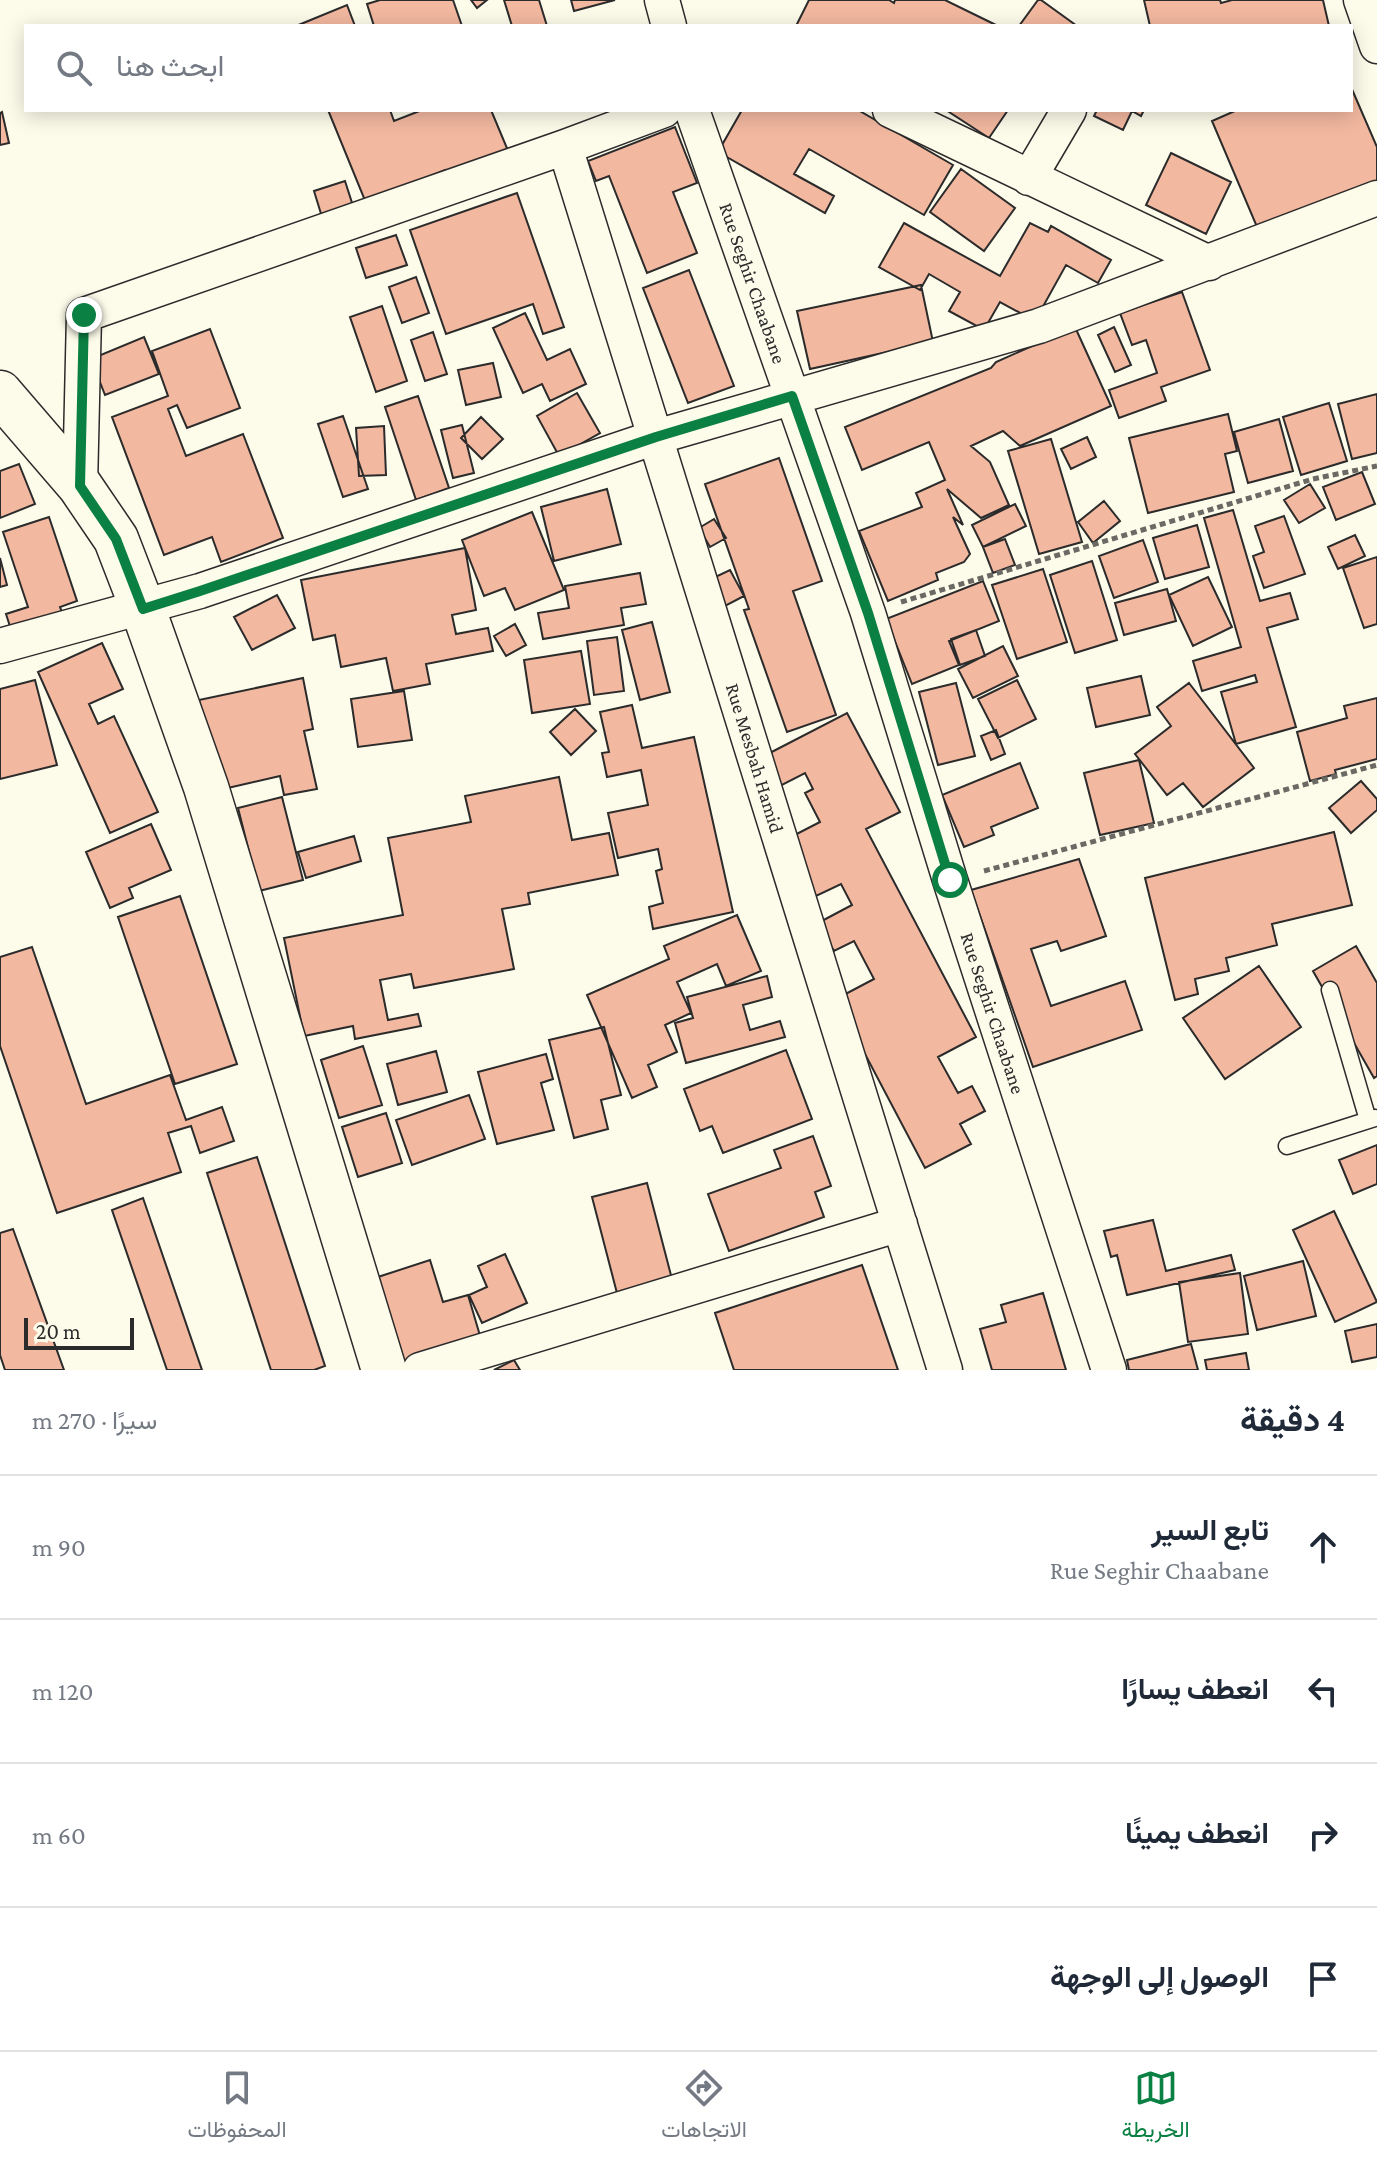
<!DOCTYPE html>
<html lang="ar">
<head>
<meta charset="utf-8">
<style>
  :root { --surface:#fff; --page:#f6f6f7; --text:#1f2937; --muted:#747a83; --line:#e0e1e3; --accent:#0b8043 }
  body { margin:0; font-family:"Crimson Pro",Vazirmatn,serif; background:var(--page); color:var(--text); direction:rtl }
  .scale { position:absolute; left:24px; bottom:20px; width:110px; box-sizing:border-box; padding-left:8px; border:4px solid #2b2b2b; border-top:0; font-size:22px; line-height:28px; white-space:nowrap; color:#2b2b2b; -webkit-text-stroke:6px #fdfbea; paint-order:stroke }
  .stop { position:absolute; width:24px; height:24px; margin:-18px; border:6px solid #0b8043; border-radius:50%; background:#fff }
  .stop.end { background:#0b8043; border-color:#fff; box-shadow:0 2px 8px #0008 }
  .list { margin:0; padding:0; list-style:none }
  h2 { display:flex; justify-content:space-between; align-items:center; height:104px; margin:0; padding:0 32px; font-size:34px }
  h2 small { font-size:26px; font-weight:400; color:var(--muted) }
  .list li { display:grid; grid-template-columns:52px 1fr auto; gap:24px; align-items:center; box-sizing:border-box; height:144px; padding:0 32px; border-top:2px solid var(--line) }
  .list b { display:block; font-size:30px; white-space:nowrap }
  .list p { margin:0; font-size:26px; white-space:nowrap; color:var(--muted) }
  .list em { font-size:26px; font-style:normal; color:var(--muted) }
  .icon { flex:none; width:44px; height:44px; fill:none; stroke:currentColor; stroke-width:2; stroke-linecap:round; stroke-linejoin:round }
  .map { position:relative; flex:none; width:1377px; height:1370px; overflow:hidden; direction:ltr }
  .search { position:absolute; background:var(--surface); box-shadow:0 4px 20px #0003; left:24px; right:24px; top:24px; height:88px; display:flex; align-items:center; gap:20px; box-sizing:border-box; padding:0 28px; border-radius:0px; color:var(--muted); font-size:30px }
  .sheet { height:680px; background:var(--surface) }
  nav { display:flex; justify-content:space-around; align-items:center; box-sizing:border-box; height:112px; border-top:2px solid var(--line); background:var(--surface); font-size:22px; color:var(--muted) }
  nav a { display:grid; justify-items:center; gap:4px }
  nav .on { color:var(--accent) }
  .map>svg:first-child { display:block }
  .building { fill:#f2b8a0; stroke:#2b2b2b; stroke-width:2 }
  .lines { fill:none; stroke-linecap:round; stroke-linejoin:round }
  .service-casing { stroke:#2b2b2b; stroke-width:19 }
  .minor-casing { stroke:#2b2b2b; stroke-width:37 }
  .primary-casing { stroke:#2b2b2b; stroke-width:47 }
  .path { stroke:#6a6964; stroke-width:5; stroke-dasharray:6 4; stroke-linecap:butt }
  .service { stroke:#fdfbea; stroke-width:16 }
  .minor { stroke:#fdfbea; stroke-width:34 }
  .primary { stroke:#fdfbea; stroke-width:44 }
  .route { stroke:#0b8043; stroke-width:10 }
  .labels { text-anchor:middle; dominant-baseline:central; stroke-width:6; stroke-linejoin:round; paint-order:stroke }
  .street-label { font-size:20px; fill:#2b2b2b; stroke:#fdfbea }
</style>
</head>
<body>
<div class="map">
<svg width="1377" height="1370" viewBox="0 0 1377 1370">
  <rect width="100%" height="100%" fill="#fdfbea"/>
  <!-- building -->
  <path class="building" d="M380,0H453L462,26H374L367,4Z
    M471,0H487L477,8Z
    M504,0H539L547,26H512Z
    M571,0H615L574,11Z
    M809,0H889L894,3L895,0H945L998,26H796Z
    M1038,0H1041L1077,26H1019Z
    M1144,0H1220L1221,3L1232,0H1323L1329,26H1150Z
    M347,5L355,26H296Z
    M1351,87L1377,147V184L1260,234L1212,121L1237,110H1351Z
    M328,110H390L394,121L422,110H491L509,153L448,178L445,170L366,203Z
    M742,110H858L953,165L924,215L809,149L794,174L834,196L825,213L718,152Z
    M946,110H1008L989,138Z
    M1097,110H1144L1141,116L1132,111L1123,130L1094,116Z
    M2,112L9,143L0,145V113Z
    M675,127L697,183L673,192L697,253L647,273L609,176L596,181L588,161Z
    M1171,153L1231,182L1206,234L1146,205Z
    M961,169L1015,208L984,251L930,212Z
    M345,181L353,206L322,217L314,191Z
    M517,193L564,327L543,334L533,304L446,334L410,230Z
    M904,223L1000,276L1030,223L1048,232L1051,226L1111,260L1098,283L1066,265L1035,321L1000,302L984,330L949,311L960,292L929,274L920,290L879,267Z
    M396,235L407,265L366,278L356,248Z
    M689,270L734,386L688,403L643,288Z
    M416,277L429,313L402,323L389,287Z
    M921,285L933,342L810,369L797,311Z
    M1182,292L1210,370L1161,387L1166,401L1119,418L1109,390L1157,373L1146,340L1132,345L1120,313Z
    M382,306L407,381L376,392L350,317Z
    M525,313L547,360L570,349L586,384L550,401L542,384L523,393L493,328Z
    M1075,327L1111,406L1020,446L1003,431L971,446L990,462L1009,505L981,518L947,489L963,525L953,517L970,554L964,562L936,573L938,580L888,601L859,531L922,507L916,493L945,480L929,442L862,470L845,427L991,368L996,362Z
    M1114,327L1131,365L1115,372L1098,335Z
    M210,329L240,408L187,428L177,405L168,409L186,456L243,434L283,538L221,562L212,537L164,555L112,417L168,396L152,351Z
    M433,332L447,374L425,381L411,340Z
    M144,337L159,374L105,395L91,359Z
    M493,363L501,397L466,405L458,370Z
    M577,393L600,433L559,456L537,416Z
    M1377,394V453L1352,459L1338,404Z
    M418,396L449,488L416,500L385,407Z
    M1329,403L1347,461L1301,475L1283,417Z
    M1228,414L1237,451L1225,454L1234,492L1148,513L1129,438Z
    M343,416L368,489L343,497L318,424Z
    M481,417L503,439L482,459L461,438Z
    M1279,419L1293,471L1248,483L1234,432Z
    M462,425L474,473L453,478L441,430Z
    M384,426L386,475L359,476L356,428Z
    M1087,437L1096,457L1071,469L1061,449Z
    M1051,439L1082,542L1039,554L1008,451Z
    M779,458L822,581L793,591L836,715L787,732L744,610L749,609L705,484Z
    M19,464L35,504L0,518V471Z
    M1362,472L1375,504L1336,520L1323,487Z
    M1310,484L1325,508L1299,523L1284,500Z
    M607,489L621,544L554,561L541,507Z
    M1104,501L1120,521L1093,543L1078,522Z
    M1015,504L1026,526L983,547L972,525Z
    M1233,510L1260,601L1290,593L1298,619L1267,628L1296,727L1236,744L1221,692L1257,682L1255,675L1202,691L1193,661L1241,647L1204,518Z
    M532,512L564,590L515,610L505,588L484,596L462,540Z
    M1284,516L1305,574L1264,588L1253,556L1264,552L1255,526Z
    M49,517L77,601L60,607L66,622L14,639L6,614L28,607L3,532Z
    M714,519L726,538L710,547L699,528Z
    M1197,525L1209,567L1165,579L1153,538Z
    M1355,535L1365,556L1338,569L1328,547Z
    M1005,539L1015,565L993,573L983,547Z
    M1143,540L1158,582L1114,598L1099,556Z
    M465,548L476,610L452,615L456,634L488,628L493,651L426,664L430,684L393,691L386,658L341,667L335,635L313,640L301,580Z
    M1377,557V624L1364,628L1343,568Z
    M0,558L7,585L0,587Z
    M1092,561L1117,640L1075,653L1050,575Z
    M1043,569L1067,642L1017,659L992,585Z
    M730,570L744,596L725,606L711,579Z
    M640,573L646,604L621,608L624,625L543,639L538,613L569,608L565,586Z
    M1208,577L1232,627L1193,646L1169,595Z
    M983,581L999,621L949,641L959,665L912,684L886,619Z
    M1167,589L1176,621L1124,635L1115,603Z
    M277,595L295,628L252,650L234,617Z
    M652,622L670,692L640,700L622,630Z
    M515,624L526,645L506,656L494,636Z
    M976,630L985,656L960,665L951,639Z
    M617,637L624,691L594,695L587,641Z
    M102,643L123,689L89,704L98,724L114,716L158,812L110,833L38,672Z
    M1003,646L1018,676L973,698L958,669Z
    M581,651L590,704L532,713L524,660Z
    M1141,676L1150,715L1096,727L1087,688Z
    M303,678L313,729L304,731L317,789L284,795L280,776L219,790L199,700Z
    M35,680L57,765L0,779V689Z
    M1017,680L1036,719L998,738L978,699Z
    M956,683L975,756L938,765L919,692Z
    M1189,683L1254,768L1203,807L1183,783L1167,795L1135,754L1171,726L1157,707Z
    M404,691L412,740L358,747L351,699Z
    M1377,698V759L1335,770L1336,774L1310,781L1297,732L1347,718L1344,706Z
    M632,705L642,748L694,737L733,912L653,929L649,907L663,903L656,871L662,869L658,849L618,858L608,813L648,805L641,770L607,777L602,753L609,752L600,712Z
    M575,709L596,731L571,755L550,732Z
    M847,713L900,812L866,829L976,1037L938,1057L958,1093L972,1086L985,1111L960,1124L971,1144L925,1168L836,999L874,979L854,941L834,951L818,923L852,905L841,884L816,896L785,840L820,822L805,793L813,789L805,773L778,787L762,757Z
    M996,730L1005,754L991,760L981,736Z
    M1139,760L1154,823L1100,835L1084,773Z
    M1020,763L1038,808L991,827L994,835L964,847L942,795Z
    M559,777L572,840L609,833L618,875L528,893L530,904L502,909L514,969L414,988L411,974L380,980L388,1020L418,1014L421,1026L355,1039L353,1026L304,1036L284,938L403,915L388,838L471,822L465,796Z
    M1361,781L1377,799V810L1351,833L1329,808Z
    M282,797L303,880L259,891L238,808Z
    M151,824L171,870L129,888L133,898L110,908L86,852Z
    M1334,832L1352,905L1272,924L1277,945L1226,958L1229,971L1195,979L1198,994L1175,1000L1145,878Z
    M354,836L361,861L306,878L298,852Z
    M1079,859L1106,936L1061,951L1057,941L1031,949L1051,1006L1125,981L1142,1030L1033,1067L971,890Z
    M180,896L237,1064L175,1084L118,917Z
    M737,915L761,971L726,986L717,964L677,982L691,1013L665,1025L677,1052L648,1065L657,1087L632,1098L587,995L669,959L664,946Z
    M1356,946L1377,983V1076L1374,1078L1313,971Z
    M32,947L86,1104L170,1075L186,1120L222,1107L234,1141L200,1153L191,1126L168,1133L181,1172L57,1213L0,1046V957Z
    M1259,966L1301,1027L1225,1079L1183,1018Z
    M767,976L772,997L743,1005L750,1030L780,1021L785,1037L686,1063L675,1023L693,1018L687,997Z
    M604,1027L621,1095L601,1100L608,1129L574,1138L549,1040Z
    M363,1046L382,1105L339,1118L321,1060Z
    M786,1050L812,1119L723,1153L712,1126L700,1131L684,1089Z
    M436,1051L447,1092L398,1105L387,1064Z
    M546,1054L553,1079L541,1083L554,1130L497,1144L478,1072Z
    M469,1095L485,1139L412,1165L396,1120Z
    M386,1113L402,1163L358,1177L342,1127Z
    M813,1136L831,1186L815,1192L824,1217L729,1251L708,1194L781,1168L774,1150Z
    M1377,1145V1184L1353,1194L1339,1160Z
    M257,1157L325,1366L314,1370H271L207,1173Z
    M647,1183L673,1283L618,1297L592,1197Z
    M143,1198L202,1370H167L112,1210Z
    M1334,1211L1377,1302L1335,1322L1293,1230Z
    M1153,1220L1166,1271L1231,1255L1235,1270L1127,1295L1117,1255L1111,1257L1104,1231Z
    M13,1229L64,1370H5L0,1355V1233Z
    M505,1254L527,1303L482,1323L469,1295L487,1287L478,1266Z
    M430,1260L443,1302L468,1295L481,1339L405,1363L378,1277Z
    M1303,1261L1316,1316L1257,1330L1244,1276Z
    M862,1265L898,1370H734L715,1313Z
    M1240,1273L1248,1334L1188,1342L1179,1282Z
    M1043,1293L1066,1370H992L980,1329L1006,1322L1001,1305Z
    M1377,1324V1357L1352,1362L1345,1331Z
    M1191,1344L1198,1370H1129L1127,1360Z
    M1246,1353L1249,1370H1207L1205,1360Z
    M514,1360L520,1370H494Z"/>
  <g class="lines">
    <defs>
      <path id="service" d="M1330,990L1368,1120
        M1287,1146L1375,1118"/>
      <path id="minor" d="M662,0L669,26
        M1361,0L1377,46
        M692,110L868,613L950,880L1109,1370
        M890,110L1209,263
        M565,147L945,1370
        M1029,178L1069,110
        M80,486L84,315L565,147L664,110
        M0,646L200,591L656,437L1039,326L1377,198
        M420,1370L900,1224"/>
      <path id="primary" d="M0,393L80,486L116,539L143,609L206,787L384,1370"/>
    </defs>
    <!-- service casing -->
    <use href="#service" class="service-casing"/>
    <!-- minor casing -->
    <use href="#minor" class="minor-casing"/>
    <!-- primary casing -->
    <use href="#primary" class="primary-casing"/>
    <!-- path -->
    <path class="path" d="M901,602L1313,479L1377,466
      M984,871L1377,765"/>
    <!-- service -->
    <use href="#service" class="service"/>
    <!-- minor -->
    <use href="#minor" class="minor"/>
    <!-- primary -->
    <use href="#primary" class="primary"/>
  </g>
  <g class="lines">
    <!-- route -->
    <path class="route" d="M84,315L80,486L116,539L143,609L200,591L656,437L792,396L868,613L950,880"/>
  </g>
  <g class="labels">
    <!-- street labels -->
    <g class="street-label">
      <text transform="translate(753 283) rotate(71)">Rue Seghir Chaabane</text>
      <text transform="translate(755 758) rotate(73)">Rue Mesbah Hamid</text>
      <text transform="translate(993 1013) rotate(72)">Rue Seghir Chaabane</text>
    </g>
  </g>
</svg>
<div class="scale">20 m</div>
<div class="stop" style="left:950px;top:880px"></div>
<div class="stop end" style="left:84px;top:315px"></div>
<div class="search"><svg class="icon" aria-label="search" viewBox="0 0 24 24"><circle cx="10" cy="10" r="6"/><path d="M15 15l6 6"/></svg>ابحث هنا</div>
</div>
<section class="sheet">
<h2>4 دقيقة<small>سيرًا · 270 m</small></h2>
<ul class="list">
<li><svg class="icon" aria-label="ahead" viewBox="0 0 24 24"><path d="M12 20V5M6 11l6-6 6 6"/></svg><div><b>تابع السير</b><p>Rue Seghir Chaabane</p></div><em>90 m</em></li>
<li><svg class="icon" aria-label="left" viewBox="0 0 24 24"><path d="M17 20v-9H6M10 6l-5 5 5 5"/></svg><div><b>انعطف يسارًا</b></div><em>120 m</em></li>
<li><svg class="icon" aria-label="right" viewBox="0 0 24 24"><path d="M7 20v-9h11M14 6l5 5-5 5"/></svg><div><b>انعطف يمينًا</b></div><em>60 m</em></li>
<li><svg class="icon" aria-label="arrive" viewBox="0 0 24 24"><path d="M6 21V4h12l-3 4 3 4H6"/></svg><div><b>الوصول إلى الوجهة</b></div></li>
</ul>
</section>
<nav>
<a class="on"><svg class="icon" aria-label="map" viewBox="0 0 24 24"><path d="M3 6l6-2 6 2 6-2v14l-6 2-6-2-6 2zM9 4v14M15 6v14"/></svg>الخريطة</a>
<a><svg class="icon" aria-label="directions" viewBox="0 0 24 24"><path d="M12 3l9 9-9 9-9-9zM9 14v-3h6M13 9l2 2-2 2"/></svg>الاتجاهات</a>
<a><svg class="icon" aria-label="saved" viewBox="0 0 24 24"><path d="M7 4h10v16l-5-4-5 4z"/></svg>المحفوظات</a>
</nav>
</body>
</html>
